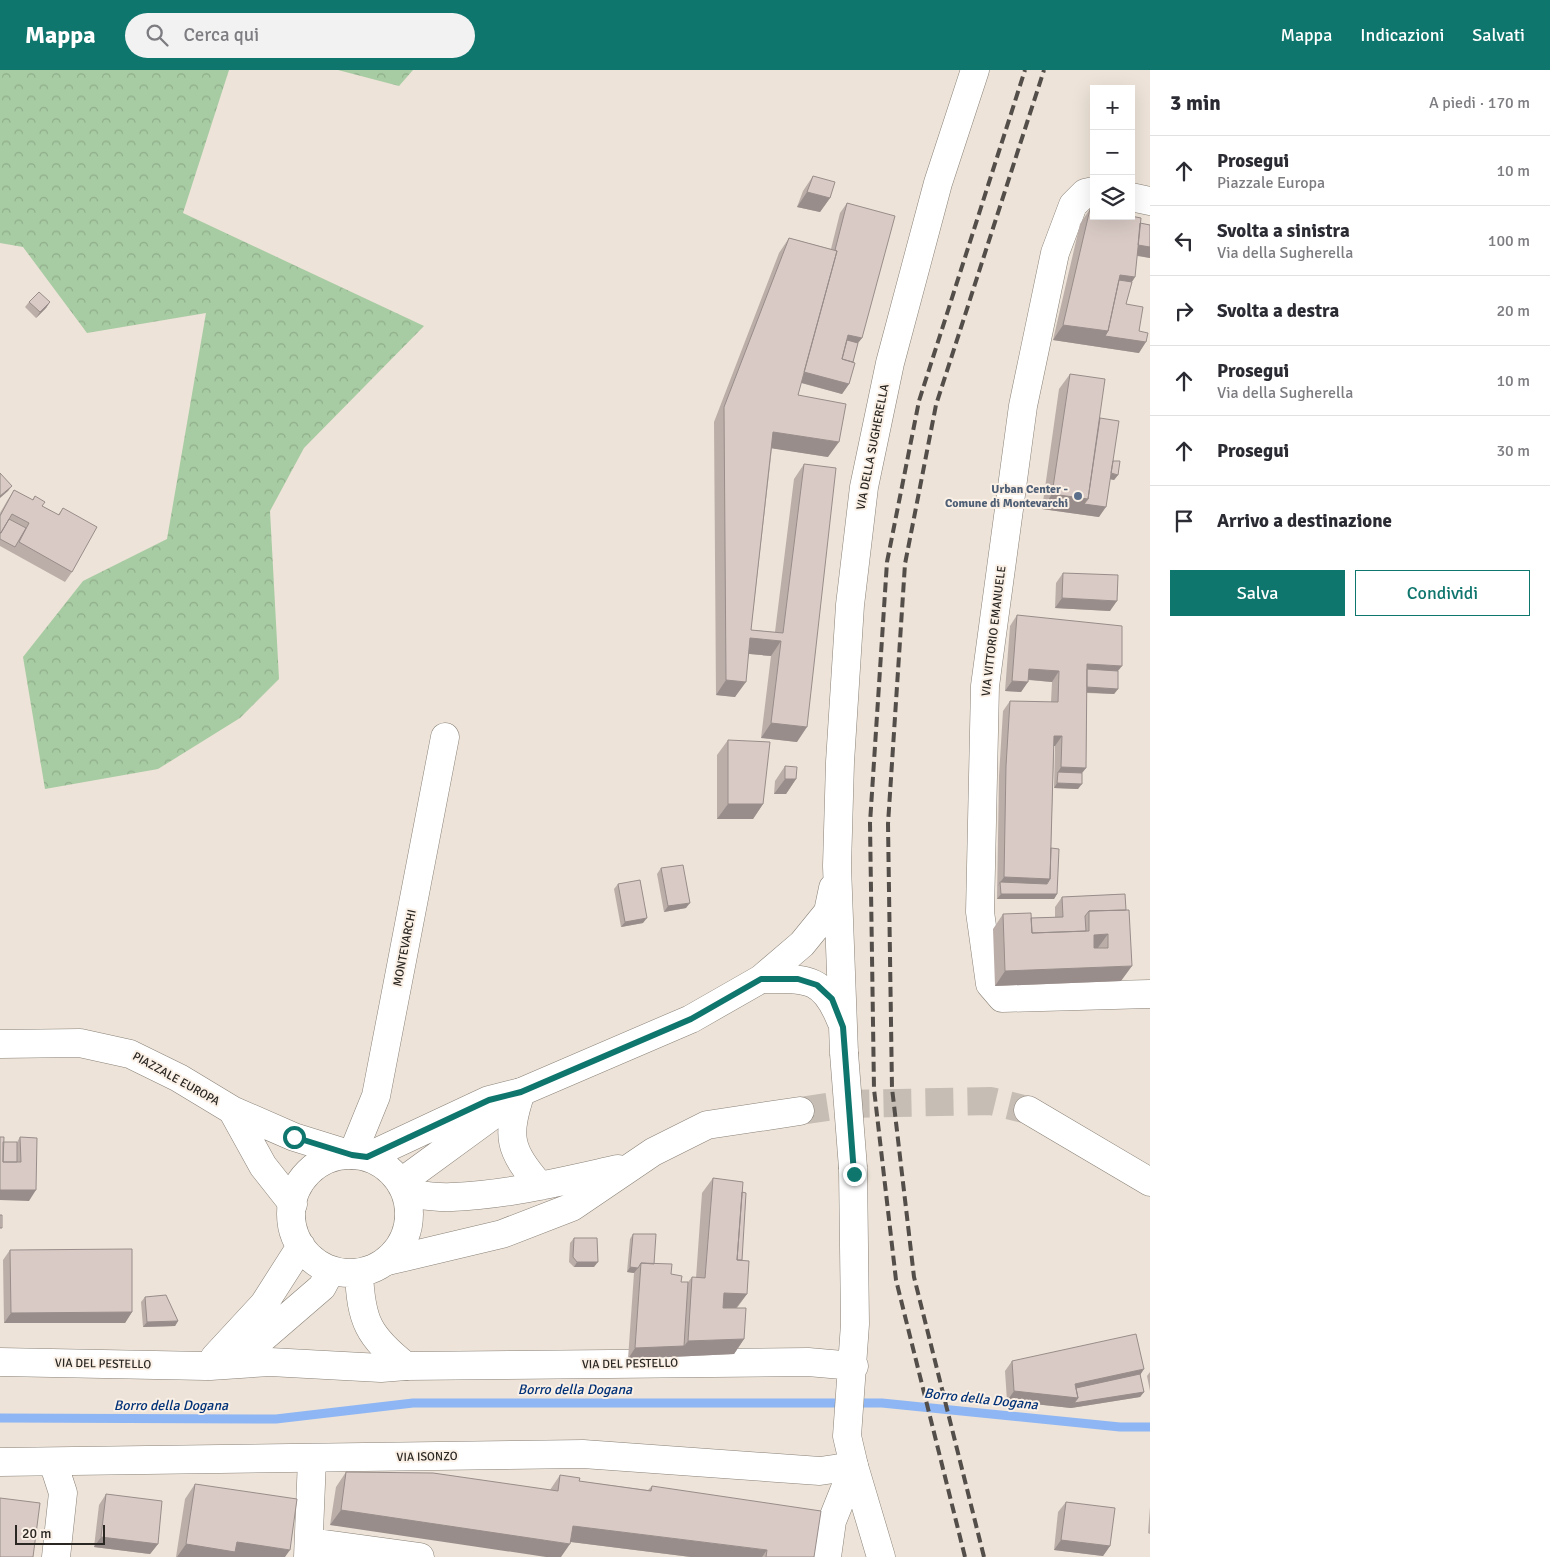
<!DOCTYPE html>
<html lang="it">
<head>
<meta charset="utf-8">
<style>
  :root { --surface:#fff; --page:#f2f2f3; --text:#2b2b33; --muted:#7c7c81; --line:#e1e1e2; --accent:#0f766e }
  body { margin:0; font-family:Signika,sans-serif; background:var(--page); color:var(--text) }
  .controls { position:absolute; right:15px; top:15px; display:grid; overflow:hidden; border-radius:0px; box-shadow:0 5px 20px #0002 }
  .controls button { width:45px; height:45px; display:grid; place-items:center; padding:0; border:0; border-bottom:1px solid var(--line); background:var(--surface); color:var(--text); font:25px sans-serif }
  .scale { position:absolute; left:15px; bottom:12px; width:90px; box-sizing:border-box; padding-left:5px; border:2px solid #2a2622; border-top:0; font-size:14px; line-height:18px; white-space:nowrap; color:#2a2622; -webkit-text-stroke:4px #faf0e6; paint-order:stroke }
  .stop { position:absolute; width:15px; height:15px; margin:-11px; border:4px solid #0f766e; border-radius:50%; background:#fff }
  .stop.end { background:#0f766e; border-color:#fff; box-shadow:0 1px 5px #0008 }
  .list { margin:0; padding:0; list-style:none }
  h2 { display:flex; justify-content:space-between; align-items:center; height:65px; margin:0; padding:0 20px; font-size:21px }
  h2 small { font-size:16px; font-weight:400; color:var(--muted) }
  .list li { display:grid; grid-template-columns:32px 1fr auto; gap:15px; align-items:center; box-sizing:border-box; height:70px; padding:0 20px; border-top:1px solid var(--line) }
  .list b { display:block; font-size:19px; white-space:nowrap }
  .list p { margin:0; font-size:16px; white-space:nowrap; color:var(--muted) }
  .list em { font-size:16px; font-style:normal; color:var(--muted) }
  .actions { display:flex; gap:10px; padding:15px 20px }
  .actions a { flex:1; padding:11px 0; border:1px solid var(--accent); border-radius:0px; text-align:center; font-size:18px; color:var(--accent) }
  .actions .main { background:var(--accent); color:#fff }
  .icon { flex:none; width:28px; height:28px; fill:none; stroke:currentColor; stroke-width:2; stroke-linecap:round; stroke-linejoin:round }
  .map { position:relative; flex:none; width:1150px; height:1487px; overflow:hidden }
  header { display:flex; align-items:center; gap:30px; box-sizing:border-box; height:70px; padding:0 25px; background:var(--accent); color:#fff }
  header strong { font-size:24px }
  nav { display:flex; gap:28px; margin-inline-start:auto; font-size:18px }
  .search { width:350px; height:45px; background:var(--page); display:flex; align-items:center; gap:12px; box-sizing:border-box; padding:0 18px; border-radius:28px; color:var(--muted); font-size:19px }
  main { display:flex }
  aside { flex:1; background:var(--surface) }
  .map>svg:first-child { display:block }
  .forest { fill:url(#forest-crowns) }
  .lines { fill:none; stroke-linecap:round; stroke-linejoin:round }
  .stream { stroke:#8eb6f4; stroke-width:9 }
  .street-tunnel { stroke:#c6bdb4; stroke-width:28; stroke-dasharray:28 14; stroke-linecap:butt }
  .street-casing { stroke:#898177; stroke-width:29 }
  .secondary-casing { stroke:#898177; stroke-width:29 }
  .street { stroke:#fff; stroke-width:28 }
  .secondary { stroke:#fff; stroke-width:28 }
  .rail { stroke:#534e49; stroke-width:4; stroke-dasharray:10 5; stroke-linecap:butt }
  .secondary-bridge-casing { stroke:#898177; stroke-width:29; stroke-linecap:butt }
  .secondary-bridge { stroke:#fff; stroke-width:28 }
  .wall { fill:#bbaea9 }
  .shaded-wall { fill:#988d8a }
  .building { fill:#d9cac5; stroke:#988d8a; fill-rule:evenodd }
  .route { stroke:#0f766e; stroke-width:6 }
  .service-dot { fill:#5c6f8a; stroke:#faf0e6; stroke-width:2 }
  .labels { text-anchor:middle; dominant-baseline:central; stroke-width:4; stroke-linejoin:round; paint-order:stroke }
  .street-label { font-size:12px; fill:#2a2622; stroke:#faf0e6 }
  .service-label { font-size:12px; font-weight:bold; fill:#4e5e75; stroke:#faf0e6; text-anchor:end }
  .water-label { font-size:14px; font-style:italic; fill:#023278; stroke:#faf0e6 }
</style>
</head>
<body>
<header>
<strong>Mappa</strong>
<div class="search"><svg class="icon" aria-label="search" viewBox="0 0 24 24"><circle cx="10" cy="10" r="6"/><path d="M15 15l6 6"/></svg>Cerca qui</div>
<nav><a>Mappa</a><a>Indicazioni</a><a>Salvati</a></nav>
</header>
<main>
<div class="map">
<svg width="1150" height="1487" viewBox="0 0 1150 1487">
  <defs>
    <pattern id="forest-crowns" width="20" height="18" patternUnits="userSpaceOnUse" patternTransform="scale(1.25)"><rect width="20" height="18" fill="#a7cba2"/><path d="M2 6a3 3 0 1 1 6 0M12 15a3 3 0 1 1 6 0" fill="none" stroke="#90ae8b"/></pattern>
  </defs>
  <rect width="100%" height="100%" fill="#ede3d8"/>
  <!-- forest -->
  <path class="forest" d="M0,0H229L183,143L424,256L304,378L270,441L279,609L240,648L158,699L45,719L23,587L83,511L167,469L206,243L87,263L23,177L0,173Z
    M338,0H413L399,16Z"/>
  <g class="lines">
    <!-- stream -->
    <path class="stream" d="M0,1348L276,1349L413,1333H882L1120,1357H1150"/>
    <!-- street-tunnel -->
    <path class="street-tunnel" d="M800,1041L846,1034L991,1031L1028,1040"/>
    <defs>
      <path id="street" d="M1094,121L1085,123L1073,135L1055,183L1023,336L985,616L980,842L990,914L1002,928L1150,924
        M1131,127L1150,131
        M0,974L80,973L130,984L179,1008L232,1040L294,1067L352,1085L376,1026L445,667
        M521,1022C506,1068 509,1079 540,1116
        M232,1040L263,1096L293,1134
        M1028,1040L1150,1112
        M406,1123C420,1125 437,1128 452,1127C508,1125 564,1111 618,1099
        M388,1191L502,1164L572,1137L653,1082L707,1055L800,1041
        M210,1296L270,1292L381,1298L406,1296
        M53,1392L63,1423L56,1487
        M854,1396L881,1487
        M310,1472L420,1487
        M308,1487L312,1389
        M827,1487L832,1451L854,1396"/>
      <path id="secondary" d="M761,909C805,909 823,905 841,951
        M844,983L837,796L840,692L850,535L864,417L890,293L938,113L975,0
        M291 1144a59 59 0 1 1 118 0a59 59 0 1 1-118 0Z
        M367,1087L489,1030L521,1022L691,949L761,909L802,874L828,842L833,818
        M400,1113L504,1037
        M359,1203C361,1251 368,1266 406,1296L808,1292L854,1296
        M215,1287L264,1234L301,1176
        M0,1292L206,1296L245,1280L264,1267L322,1217L331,1200
        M0,1392L583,1384L820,1401L854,1396L847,1366L855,1254L853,1098"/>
    </defs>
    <!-- street casing -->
    <use href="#street" class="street-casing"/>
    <!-- secondary casing -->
    <use href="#secondary" class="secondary-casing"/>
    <!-- street -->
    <use href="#street" class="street"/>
    <!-- secondary -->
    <use href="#secondary" class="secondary"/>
    <!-- rail -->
    <path class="rail" d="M965,1487L896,1210L874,1019L870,753L887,492L919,331L1025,0
      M984,1487L914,1207L892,1018L888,754L905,494L936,335L1044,0"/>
    <defs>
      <path id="secondary-bridge" d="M844,983L853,1098"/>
    </defs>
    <!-- secondary-bridge casing -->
    <use href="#secondary-bridge" class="secondary-bridge-casing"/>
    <!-- secondary-bridge -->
    <use href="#secondary-bridge" class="secondary-bridge"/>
  </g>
  <!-- wall -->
  <path class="wall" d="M813,106L830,128L820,142L797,137L803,121Z
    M847,133L862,268L858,273L853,292L849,314L842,324L801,313L798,325L828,387L772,378L751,560L775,562L794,409L804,394L797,672L761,668L771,586L749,584L735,627L716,625L714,352L779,183L789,168L831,179L840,143Z
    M1090,139L1140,153L1150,155V188L1137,186L1135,207L1132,212L1126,234L1139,261V283L1053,270L1080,154Z
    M29,232H50L46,238L36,248L25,237Z
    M1070,304L1100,348L1118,405L1114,410L1110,409L1099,447L1042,439L1059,319Z
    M14,420L32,430L35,426L42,436L58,445L63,438L72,502L65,512L0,476V443L7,431Z
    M1063,503L1110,541L1055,538L1056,513Z
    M1017,545L1118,601V619L1114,624L1087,623L1086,698L1082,703L1078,719L1054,718L1055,676H1054L1051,778L1057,824L1054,829H997L999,706L1003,641L1010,631L1051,632L1052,612L1028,610L1021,622L1005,621L1010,556Z
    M728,670L763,734L753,749H717V685Z
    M785,696L796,709L786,724H774L775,711Z
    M661,798L686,838L664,842L657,804Z
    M618,814L643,853L621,857L614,819Z
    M1125,824L1121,911L995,916L993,859L1003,844L1031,848L1055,847V837L1062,827Z
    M20,1067L29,1131L3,1072H17Z
    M713,1108L742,1122V1190L747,1224L737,1238L744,1269L734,1284L628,1289L634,1203L627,1202L630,1169L633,1164L654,1194L681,1212H688L692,1207L696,1208L702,1123Z
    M574,1168L594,1197H574L569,1192L570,1173Z
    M10,1180L132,1242L125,1253H4L3,1190Z
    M145,1227L178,1251L175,1256L143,1257L141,1232Z
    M1012,1291L1140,1304L1144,1322L1140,1327L1071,1338L1007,1331L1005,1301Z
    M1150,1302V1321L1147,1306Z
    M346,1402L550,1420L560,1405L579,1411L648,1420L652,1416L814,1487H691L571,1472L330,1455L336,1417Z
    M195,1414L285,1487H176L185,1429Z
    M106,1424L158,1474L150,1484L94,1477L99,1435Z
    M1066,1432L1110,1476L1103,1486L1054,1480L1058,1442Z
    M1150,1437V1464L1148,1463Z"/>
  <!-- shaded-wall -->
  <path class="shaded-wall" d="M807,122L830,128L820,142L797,137Z
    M1136,174L1150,177V188L1129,184Z
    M1120,205L1135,207L1125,222L1115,220Z
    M50,232L46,238L36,248L40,242Z
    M1063,255L1108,261L1146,272L1139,283L1053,270Z
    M848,265L862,268L854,278L843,275Z
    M802,301L849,314L842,324L795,311Z
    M773,362L839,372L828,387L763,377Z
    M1108,403L1118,405L1114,410L1105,408Z
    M12,416L8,421L0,428V426Z
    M1052,424L1088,429L1106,437L1099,447L1042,439Z
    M1062,528L1117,531L1110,541L1055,538Z
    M750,568L781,571L771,586L740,583Z
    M1087,594L1122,596L1114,606L1084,604Z
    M1029,599L1059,601L1052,612L1022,609Z
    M726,610L746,612L735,627L716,625Z
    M1012,611L1028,612L1021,622L1005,621Z
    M1083,617L1118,619L1114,624L1079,622Z
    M771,653L807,657L797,672L761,668Z
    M1054,666H1062L1055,676L1047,677Z
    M1061,697L1086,698L1078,708L1058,702Z
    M785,709H796L786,724H774Z
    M1057,713L1082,714L1078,719L1054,718Z
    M728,734H763L753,749H717Z
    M1004,807L1050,809L1043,819L1000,812L997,817Z
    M1001,824H1057L1054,829H997Z
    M690,833L686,838L664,842L668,836Z
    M647,848L643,853L621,857L625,852Z
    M1108,864L1097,879L1083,880L1094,865Z
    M1132,896L1121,911L995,916L1005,901Z
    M0,1120H36L29,1131L0,1130Z
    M577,1192H598L594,1197H574Z
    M630,1197L638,1198L634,1203L627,1202Z
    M724,1223L747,1224L736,1238H713Z
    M132,1242L125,1253H4L11,1243Z
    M178,1251L175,1256L143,1257L147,1252Z
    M744,1269L734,1284L628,1289L635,1278L684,1276L688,1271Z
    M1144,1299L1137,1310L1073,1323L1075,1314Z
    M1014,1321L1144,1322L1140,1327L1071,1338L1007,1331Z
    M341,1440L570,1474L561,1487H546L330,1455Z
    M573,1456L767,1480L762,1487H691L563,1471Z
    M101,1467L158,1474L150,1484L94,1477Z
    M1061,1470L1110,1476L1103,1486L1054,1480Z
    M237,1472L290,1480L285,1487H177L186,1474Z"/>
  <!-- building -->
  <path class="building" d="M813,106L835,112L830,128L807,122Z
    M847,133L895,146L862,268L848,265L842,289L855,293L849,314L804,302L837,181L835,180Z
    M1090,139L1094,140V146H1131L1141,148L1135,207L1120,205L1108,261L1063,255Z
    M1140,153L1150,155V177L1138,175Z
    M789,168L837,181L798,325L846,334L839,372L773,362L751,560L783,563L804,394L836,398L807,657L771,653L781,571L750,568L746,612L726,610L724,337Z
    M1119,210L1132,212L1126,234L1143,237L1139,261L1148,263L1146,272L1105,266L1108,261Z
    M39,222L50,232L40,242L29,232Z
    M847,270L858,273L853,292L842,289Z
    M1070,304L1105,309L1088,429L1052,424Z
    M1100,348L1119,351L1106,437L1084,434L1088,429Z
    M1113,391H1120L1118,405L1111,403Z
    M0,403L12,416L0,426Z
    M14,420L33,430L35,426L45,432L42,436L59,445L63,438L97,457L72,502L19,472L29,453L12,444L1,463L0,462V446Z
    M9,449L26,458L15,477L0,469V464Z
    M1063,503L1118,505L1117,531L1062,528Z
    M1017,545L1122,556V596L1087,594L1086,698L1061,697L1062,666H1054L1050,809L1004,807L1006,696L1010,631L1058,632L1059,601L1029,599L1028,612L1012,611Z
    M1087,599L1118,601V619L1087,617Z
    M728,670L770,672L763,734H728Z
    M785,696L797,697L796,709H785Z
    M1058,702L1082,703V714L1057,713Z
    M1051,778L1059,779L1057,824H1001L1000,812L1047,814L1050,809Z
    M683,795L690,833L668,836L661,798Z
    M640,810L647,848L625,852L618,814Z
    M1125,824L1126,840L1089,841L1085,846L1086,861L1032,863L1031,848L1063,847L1062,827Z
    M1129,840L1132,896L1005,901L1003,844L1031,843L1032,863L1089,861V841ZM1108,864V878H1094V865Z
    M0,1067H4L3,1092H21L20,1067L37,1068L36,1120H0Z
    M3,1072H17V1092H3Z
    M713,1108L743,1112L737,1190L749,1191L747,1224L724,1223L723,1238H746L744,1269L688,1271L692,1207L705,1208Z
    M742,1122L746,1123L742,1190H737Z
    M0,1145H2V1158H0Z
    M633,1164H656L654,1194L641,1193L638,1198L630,1197Z
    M574,1168H597L598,1192H577L573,1187Z
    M132,1179V1242L11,1243L10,1180Z
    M641,1193L672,1194L671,1204L682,1206L681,1212H688L684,1276L635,1278Z
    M166,1225L178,1251L147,1252L145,1227Z
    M1136,1264L1144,1299L1075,1314L1078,1328L1014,1321L1012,1291Z
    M1140,1304L1144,1322L1074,1333L1078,1328L1076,1318Z
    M346,1402L433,1403L558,1421L560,1405L580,1408L579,1411L651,1421L652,1416L821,1441L814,1487H766L767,1480L573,1456L570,1474L341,1440Z
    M195,1414L297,1429L290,1480L237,1472L235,1482L186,1474Z
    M106,1424L162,1431L158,1474L101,1467Z
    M0,1428L40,1433L33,1487H0Z
    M1066,1432L1115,1438L1110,1476L1061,1470Z"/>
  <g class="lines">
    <!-- route -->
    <path class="route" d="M294,1067L352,1085L367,1087L489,1030L521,1022L691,949L761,909H798L817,915L832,929L843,957L854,1104"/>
  </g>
  <!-- markers -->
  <circle class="service-dot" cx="1078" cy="426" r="5"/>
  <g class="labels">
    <!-- street labels -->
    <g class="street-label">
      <text transform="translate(873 377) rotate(-79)">VIA DELLA SUGHERELLA</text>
      <text transform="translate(994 561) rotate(-83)">VIA VITTORIO EMANUELE</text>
      <text transform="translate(405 878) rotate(-79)">MONTEVARCHI</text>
      <text transform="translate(176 1009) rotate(29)">PIAZZALE EUROPA</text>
      <text transform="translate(103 1294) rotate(1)">VIA DEL PESTELLO</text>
      <text transform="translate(630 1294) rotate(-1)">VIA DEL PESTELLO</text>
      <text transform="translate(427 1387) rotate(-1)">VIA ISONZO</text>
    </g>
    <!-- service labels -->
    <g class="service-label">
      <text x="1068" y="419">Urban Center -<tspan x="1068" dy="14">Comune di Montevarchi</tspan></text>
    </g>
    <!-- water labels -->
    <g class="water-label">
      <text x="575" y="1319">Borro della Dogana</text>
      <text transform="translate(981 1329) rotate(6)">Borro della Dogana</text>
      <text x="171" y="1335">Borro della Dogana</text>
    </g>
  </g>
</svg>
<div class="controls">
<button>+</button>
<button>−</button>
<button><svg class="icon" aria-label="layers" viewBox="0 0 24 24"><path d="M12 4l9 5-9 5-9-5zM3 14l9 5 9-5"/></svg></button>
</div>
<div class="scale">20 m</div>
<div class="stop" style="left:294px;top:1067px"></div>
<div class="stop end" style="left:854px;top:1104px"></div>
</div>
<aside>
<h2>3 min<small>A piedi · 170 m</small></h2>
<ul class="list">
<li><svg class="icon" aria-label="ahead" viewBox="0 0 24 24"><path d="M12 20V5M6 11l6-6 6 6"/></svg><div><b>Prosegui</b><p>Piazzale Europa</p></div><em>10 m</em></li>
<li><svg class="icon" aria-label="left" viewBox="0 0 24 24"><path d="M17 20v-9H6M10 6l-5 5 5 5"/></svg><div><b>Svolta a sinistra</b><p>Via della Sugherella</p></div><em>100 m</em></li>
<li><svg class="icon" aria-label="right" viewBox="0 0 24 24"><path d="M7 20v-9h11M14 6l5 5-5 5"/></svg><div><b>Svolta a destra</b></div><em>20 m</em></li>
<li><svg class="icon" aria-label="ahead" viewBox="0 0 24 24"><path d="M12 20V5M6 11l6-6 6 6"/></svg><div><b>Prosegui</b><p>Via della Sugherella</p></div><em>10 m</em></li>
<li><svg class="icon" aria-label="ahead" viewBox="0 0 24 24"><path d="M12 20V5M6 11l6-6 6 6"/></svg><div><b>Prosegui</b></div><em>30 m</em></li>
<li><svg class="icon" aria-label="arrive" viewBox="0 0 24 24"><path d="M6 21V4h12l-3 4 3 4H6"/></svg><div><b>Arrivo a destinazione</b></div></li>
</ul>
<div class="actions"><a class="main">Salva</a><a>Condividi</a></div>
</aside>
</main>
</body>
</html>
